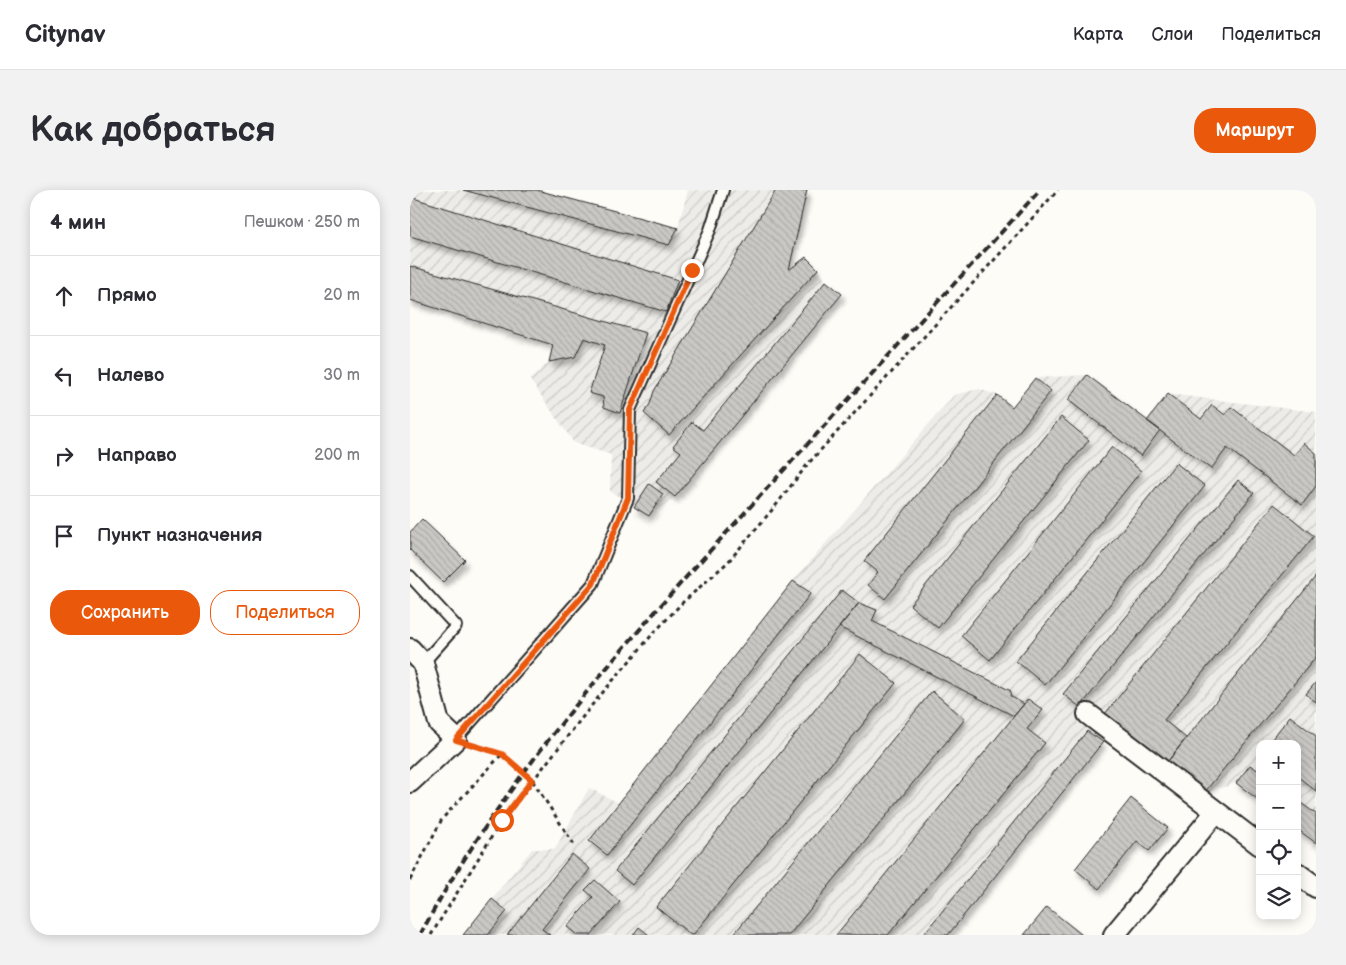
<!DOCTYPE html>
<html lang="ru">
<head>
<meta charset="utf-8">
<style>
  :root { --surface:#fff; --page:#f2f2f3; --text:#2b2b33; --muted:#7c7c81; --line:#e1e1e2; --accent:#ea580c }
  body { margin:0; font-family:"Balsamiq Sans",sans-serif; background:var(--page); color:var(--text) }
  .controls { position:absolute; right:15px; bottom:15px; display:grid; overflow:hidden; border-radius:10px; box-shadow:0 2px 12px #0003 }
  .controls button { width:45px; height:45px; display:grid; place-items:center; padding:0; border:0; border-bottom:1px solid var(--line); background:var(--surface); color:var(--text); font:25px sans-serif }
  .stop { position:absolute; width:15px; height:15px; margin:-11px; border:4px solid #ea580c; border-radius:50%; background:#fff }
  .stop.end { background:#ea580c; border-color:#fff; box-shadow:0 1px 5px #0008 }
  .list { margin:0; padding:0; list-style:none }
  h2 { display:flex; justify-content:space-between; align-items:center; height:65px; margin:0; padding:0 20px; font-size:21px }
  h2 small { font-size:16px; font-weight:400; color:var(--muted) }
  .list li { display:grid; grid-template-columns:32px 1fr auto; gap:15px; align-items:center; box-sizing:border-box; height:80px; padding:0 20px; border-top:1px solid var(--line) }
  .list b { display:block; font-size:19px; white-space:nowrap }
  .list em { font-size:16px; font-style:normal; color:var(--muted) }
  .actions { display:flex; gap:10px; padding:15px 20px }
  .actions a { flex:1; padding:11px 0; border:1px solid var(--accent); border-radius:20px; text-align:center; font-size:18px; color:var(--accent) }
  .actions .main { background:var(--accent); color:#fff }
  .icon { flex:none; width:28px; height:28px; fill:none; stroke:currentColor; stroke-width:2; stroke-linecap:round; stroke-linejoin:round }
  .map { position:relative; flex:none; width:906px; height:745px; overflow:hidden; border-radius:20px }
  header { display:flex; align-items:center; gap:30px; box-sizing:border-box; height:70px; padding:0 25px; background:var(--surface); border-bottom:1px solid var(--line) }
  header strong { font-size:24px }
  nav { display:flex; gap:28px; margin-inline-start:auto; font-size:18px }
  .intro { display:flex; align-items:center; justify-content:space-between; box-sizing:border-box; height:120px; padding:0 30px }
  h1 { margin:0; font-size:35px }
  .button { padding:12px 22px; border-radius:20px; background:var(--accent); color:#fff; font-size:18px; font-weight:700 }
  main { display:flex; gap:30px; padding:0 30px }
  aside { flex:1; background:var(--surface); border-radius:20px; box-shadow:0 2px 12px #0003 }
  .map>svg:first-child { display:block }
  .industrial { fill:url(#industrial-furrows) }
  .building { fill:url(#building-back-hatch); stroke:#2b2b2b; filter:url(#shadow) }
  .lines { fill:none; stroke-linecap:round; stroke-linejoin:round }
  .lane-casing { stroke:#2b2b2b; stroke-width:14 }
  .street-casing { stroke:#2b2b2b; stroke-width:24 }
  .path { stroke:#2b2b2b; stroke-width:3; stroke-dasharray:4 4; stroke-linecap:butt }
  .lane { stroke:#fdfcf7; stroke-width:10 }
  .street { stroke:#fdfcf7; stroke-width:20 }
  .rail { stroke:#2b2b2b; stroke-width:4; stroke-dasharray:8 4; stroke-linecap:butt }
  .route { stroke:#ea580c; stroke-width:6 }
</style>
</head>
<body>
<header>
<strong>Citynav</strong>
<nav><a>Карта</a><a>Слои</a><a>Поделиться</a></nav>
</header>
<div class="intro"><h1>Как добраться</h1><a class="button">Маршрут</a></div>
<main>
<aside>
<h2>4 мин<small>Пешком · 250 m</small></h2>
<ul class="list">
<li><svg class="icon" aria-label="ahead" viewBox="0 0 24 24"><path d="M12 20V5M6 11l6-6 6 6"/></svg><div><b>Прямо</b></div><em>20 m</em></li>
<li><svg class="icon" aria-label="left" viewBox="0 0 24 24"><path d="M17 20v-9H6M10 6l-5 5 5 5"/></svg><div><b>Налево</b></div><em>30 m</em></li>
<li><svg class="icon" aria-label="right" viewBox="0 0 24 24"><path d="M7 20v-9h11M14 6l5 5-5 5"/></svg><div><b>Направо</b></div><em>200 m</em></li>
<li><svg class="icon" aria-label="arrive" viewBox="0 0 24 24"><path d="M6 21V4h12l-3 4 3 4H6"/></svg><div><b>Пункт назначения</b></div></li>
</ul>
<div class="actions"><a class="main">Сохранить</a><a>Поделиться</a></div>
</aside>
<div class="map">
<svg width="906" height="745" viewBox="0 0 906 745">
  <defs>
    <pattern id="industrial-furrows" width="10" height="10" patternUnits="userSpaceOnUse" patternTransform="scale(1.25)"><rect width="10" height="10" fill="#edece8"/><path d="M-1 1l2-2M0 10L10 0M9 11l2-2" fill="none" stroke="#cbcbc7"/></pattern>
    <pattern id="building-back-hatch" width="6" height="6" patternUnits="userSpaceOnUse" patternTransform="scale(1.25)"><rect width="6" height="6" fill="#c9c8c4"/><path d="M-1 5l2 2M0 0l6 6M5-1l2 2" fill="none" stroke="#adaca9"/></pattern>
    <filter id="shadow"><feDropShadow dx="3" dy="5.5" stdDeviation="2.5" flood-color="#0004"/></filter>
  </defs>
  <rect width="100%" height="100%" fill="#fdfcf7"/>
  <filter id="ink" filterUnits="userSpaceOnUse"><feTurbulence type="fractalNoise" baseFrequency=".02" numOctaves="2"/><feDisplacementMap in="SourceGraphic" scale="10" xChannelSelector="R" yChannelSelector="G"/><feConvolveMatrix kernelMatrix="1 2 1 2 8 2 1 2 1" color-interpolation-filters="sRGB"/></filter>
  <g filter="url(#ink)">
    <!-- industrial -->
    <path class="industrial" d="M0,0H127L268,37L278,0H397L379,80L396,67L408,79L416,91L432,104L265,307L239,326L200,301L201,265L164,253L120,190L139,172L143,155L0,110Z
      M677,185L737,230L758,204L906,222V653L887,639V554H850V611L826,593L793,604L708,537L692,551L537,745H53L122,659H145L179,598L209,613L383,391L544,205L569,199L587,205L602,217L625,188Z"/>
    <!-- building -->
    <path class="building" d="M53,0H127L268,38L259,55Z
      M366,0H397L379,80L396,67L408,79L259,245L234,223L240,214L244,201Z
      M0,7L268,90L256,122L0,46Z
      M0,76L236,143L210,223L194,217L193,207L179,203L195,155L174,148L165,167L139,172L143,155L0,110Z
      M416,91L432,104L265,307L246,292L271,262L263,256L282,232L293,240Z
      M677,185L750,240L731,266L658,210Z
      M625,188L641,201L475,409L458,395L468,382L454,371L587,205L602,217Z
      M758,204L791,229L802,215L815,225L821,217L884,265L894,253L906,263V296L892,315L817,258L801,279L737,231Z
      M651,227L679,250L528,438L500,415Z
      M702,257L731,281L580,470L551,446Z
      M766,273L795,296L635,495L606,471Z
      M828,290L844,303L670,517L653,504Z
      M239,294L253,304L239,326L224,317Z
      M864,314L904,346L754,530L776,548L755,575L690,530Z
      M12,329L55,370L33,392L0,360V342Z
      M906,386V467L793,604L755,575Z
      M383,391L401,403L197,665L179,651Z
      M432,400L449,413L222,695L205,681Z
      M449,413L467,420L462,431L601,501L600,506L614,514L604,526L429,437Z
      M450,464L486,493L283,745H281L246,717Z
      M906,492V512L896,504Z
      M522,501L555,529L379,745H323Z
      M618,509L633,520L617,539L635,553L478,745H426Z
      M880,526L906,546V601L887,586V554H858Z
      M677,541L693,552L538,745H513Z
      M840,575L850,582V611L826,593Z
      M721,608L758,638L739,661L727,651L689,699L665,679Z
      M887,610L906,624V653L887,639Z
      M162,664L180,679L132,739L140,745H97Z
      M185,690L210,712L181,745H167L157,737L183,707L175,700Z
      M82,709L97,721L78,745H53Z
      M637,717L671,744V745H614Z
      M229,737L239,745H223Z"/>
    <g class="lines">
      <defs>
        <path id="lane" d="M0,386L46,436L13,473
          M46,549L183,394L218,308L220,220L300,40L313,0"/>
        <path id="street" d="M0,459L13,473L29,533L46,549L0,592
          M678,524L850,655
          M887,683L906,697
          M704,745L806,622"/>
      </defs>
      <!-- lane casing -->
      <use href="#lane" class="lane-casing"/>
      <!-- street casing -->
      <use href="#street" class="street-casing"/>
      <!-- path -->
      <path class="path" d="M62,555L92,564L122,590L165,656
        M0,690L32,629L92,564
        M21,745L92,630L182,515L241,446L272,413L318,372L367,314L397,275L648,0"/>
      <!-- lane -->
      <use href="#lane" class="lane"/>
      <!-- street -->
      <use href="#street" class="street"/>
      <!-- rail -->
      <path class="rail" d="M10,745C95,586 218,450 340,317C437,211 533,106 630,0"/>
    </g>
  </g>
  <g class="lines" filter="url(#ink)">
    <!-- route -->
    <path class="route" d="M92,630L122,590L92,564L46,550L183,394L218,308L220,220L282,80"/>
  </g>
</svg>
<div class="controls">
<button>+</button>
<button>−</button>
<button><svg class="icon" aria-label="locate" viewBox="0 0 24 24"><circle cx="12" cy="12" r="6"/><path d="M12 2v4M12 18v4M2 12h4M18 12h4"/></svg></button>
<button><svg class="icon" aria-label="layers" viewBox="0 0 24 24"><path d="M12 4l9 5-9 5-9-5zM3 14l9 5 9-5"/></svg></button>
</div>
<div class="stop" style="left:92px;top:630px"></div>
<div class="stop end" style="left:282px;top:80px"></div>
</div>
</main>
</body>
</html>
